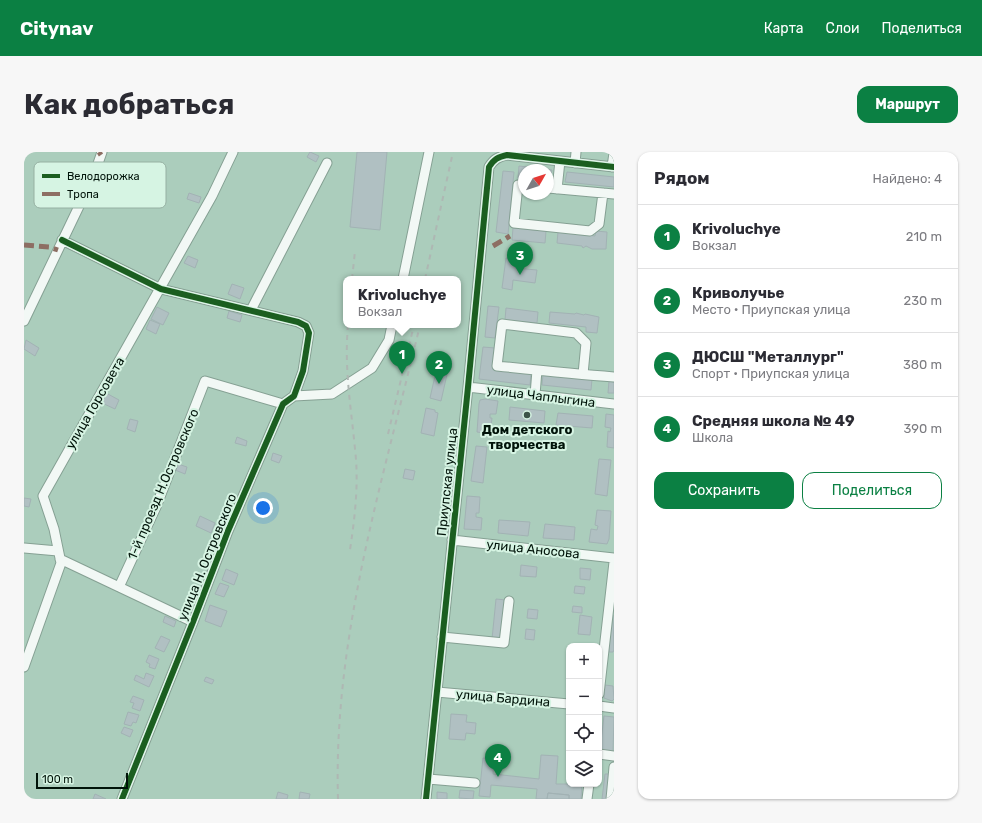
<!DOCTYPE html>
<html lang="ru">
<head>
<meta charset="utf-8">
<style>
  :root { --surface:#fff; --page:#f7f7f7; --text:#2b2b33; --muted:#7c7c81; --line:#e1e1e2; --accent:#0b8043 }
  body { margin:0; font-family:Rubik,sans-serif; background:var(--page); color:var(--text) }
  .controls { position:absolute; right:12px; bottom:12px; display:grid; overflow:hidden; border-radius:8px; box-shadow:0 1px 3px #0004 }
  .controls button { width:36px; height:36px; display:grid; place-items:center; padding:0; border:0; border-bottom:1px solid var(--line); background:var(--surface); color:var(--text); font:20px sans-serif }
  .compass { position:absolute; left:494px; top:12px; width:36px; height:36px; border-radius:50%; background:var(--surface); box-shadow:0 1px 3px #0004; rotate:51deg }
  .scale { position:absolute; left:12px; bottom:10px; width:92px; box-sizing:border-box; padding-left:4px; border:2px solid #001309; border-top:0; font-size:11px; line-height:14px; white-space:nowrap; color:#001309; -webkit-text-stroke:3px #d6f4e3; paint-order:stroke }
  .you { position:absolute; left:239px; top:356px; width:14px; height:14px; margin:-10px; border:3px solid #fff; border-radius:50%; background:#1a73e8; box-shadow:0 0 0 6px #1a73e833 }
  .badge { display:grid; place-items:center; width:26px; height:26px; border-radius:50%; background:var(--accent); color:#fff; font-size:13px; font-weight:700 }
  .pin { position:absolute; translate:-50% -33px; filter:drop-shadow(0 1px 2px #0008) }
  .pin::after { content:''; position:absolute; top:21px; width:14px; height:12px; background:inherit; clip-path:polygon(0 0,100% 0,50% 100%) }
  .popup { position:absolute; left:319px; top:124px; width:118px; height:52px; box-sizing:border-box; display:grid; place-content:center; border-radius:8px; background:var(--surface); filter:drop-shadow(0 1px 3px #0005); font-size:13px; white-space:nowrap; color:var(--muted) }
  .popup b { font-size:15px; color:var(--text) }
  .popup::after { content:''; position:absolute; left:50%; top:100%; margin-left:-8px; border:8px solid transparent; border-top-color:var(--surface) }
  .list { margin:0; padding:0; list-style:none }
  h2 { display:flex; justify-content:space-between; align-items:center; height:52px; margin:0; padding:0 16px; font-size:17px }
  h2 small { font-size:13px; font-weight:400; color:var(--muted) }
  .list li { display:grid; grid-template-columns:26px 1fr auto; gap:12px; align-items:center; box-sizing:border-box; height:64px; padding:0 16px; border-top:1px solid var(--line) }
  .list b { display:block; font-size:15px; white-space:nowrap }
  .list p { margin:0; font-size:13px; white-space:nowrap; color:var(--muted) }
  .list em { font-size:13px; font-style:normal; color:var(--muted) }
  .actions { display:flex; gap:8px; padding:12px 16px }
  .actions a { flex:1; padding:9px 0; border:1px solid var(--accent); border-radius:12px; text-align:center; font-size:14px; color:var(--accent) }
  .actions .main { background:var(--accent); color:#fff }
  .icon { flex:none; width:22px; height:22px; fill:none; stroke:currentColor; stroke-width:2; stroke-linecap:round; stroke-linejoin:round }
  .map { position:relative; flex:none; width:590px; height:647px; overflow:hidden; border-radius:12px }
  header { display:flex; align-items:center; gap:24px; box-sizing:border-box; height:56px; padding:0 20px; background:var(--accent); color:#fff }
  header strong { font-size:19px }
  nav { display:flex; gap:22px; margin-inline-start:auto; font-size:14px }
  .intro { display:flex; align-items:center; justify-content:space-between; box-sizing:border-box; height:96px; padding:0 24px }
  h1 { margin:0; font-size:28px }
  .button { padding:10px 18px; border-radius:12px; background:var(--accent); color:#fff; font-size:14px; font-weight:700 }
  main { display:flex; gap:24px; padding:0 24px }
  aside { flex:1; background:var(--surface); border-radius:12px; box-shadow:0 1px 3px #0004 }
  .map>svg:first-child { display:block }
  .building { fill:#b0c0c2; stroke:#a2b2b4 }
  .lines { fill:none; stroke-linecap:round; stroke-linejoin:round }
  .minor-casing { stroke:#85a093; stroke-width:11 }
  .minor { stroke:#f2f8f5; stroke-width:9 }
  .rail { stroke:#aeb7b3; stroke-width:2; stroke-dasharray:5 5; stroke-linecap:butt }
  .quiet { stroke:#8d6e63; stroke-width:5; stroke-dasharray:10 5; stroke-linecap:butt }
  .cycleway-casing { stroke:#d6f4e3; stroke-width:8 }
  .cycleway { stroke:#1b5e20; stroke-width:6 }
  .poi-dot { fill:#3c5448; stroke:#d6f4e3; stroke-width:1.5 }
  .labels { text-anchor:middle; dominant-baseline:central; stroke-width:4; stroke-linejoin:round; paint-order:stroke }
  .street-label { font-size:13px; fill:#001309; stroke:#d6f4e3 }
  .poi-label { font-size:13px; font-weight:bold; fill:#001309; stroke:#d6f4e3 }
  .key { fill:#d6f4e3; stroke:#96b0a2; stroke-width:1 }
  .key-label { font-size:11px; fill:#001309 }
</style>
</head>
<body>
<header>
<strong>Citynav</strong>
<nav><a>Карта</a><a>Слои</a><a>Поделиться</a></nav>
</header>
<div class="intro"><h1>Как добраться</h1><a class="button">Маршрут</a></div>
<main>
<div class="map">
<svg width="590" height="647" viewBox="0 0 590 647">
  <rect width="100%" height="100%" fill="#abcdbc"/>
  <!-- building -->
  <path class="building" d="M286,0L295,4L292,10L283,5Z
    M333,0H363L356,78L326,75Z
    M495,14L528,18L526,29H524V18H500V26H494Z
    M479,19L490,20L484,82L472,80Z
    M543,20L590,25V35L541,30Z
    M165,41L177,45L175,51L163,47Z
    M489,76L522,79L521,91L488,88Z
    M572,79L583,80L582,97H568L562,94L559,96L558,94L533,91L534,80L571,84Z
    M164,104L174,108L171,116L160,111Z
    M482,106L492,107L491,116L513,118L511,131L489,128L488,138L478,136Z
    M208,132L220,136L216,147L204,142Z
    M464,154L475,155L471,186L461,185Z
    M133,155L145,161L139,173L127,167Z
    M482,156L514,160L513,171L481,168Z
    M205,159L218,163L216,170L203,166Z
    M526,160L551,162L552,161L560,163L561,162L575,165L573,181L562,180V175L525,171Z
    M126,168L136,172L132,182L122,177Z
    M2,188L15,196L11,204L0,197Z
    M459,195L471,196L469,217L507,221L506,233L455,227Z
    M413,215L424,218L417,249L406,246Z
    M519,222L568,227L567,238L518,233Z
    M585,229L590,230V241H584Z
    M82,241L95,248L91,257L78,251Z
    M461,247L474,249L472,262H466V266H468L466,282L453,280L455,252L456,248Z
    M486,255L521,259L520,271L485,268Z
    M402,256L411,258V260L414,261L410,284L397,281Z
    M534,261L569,264L568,276L532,273Z
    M582,262L590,263V296L583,295L584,279L586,280L587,276L581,275Z
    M106,267L114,269L111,280L103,277Z
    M213,285L223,289L222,294L211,291Z
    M452,294L463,295L459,331L447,329Z
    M249,301L258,304L255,311L247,308Z
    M575,307L587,308L583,344L571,342Z
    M154,312L163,315L161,322L151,318Z
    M381,317L391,319L389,328L379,326Z
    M443,344L456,345L455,361H452V365L458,366L457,378L440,377Z
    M0,346L7,347L5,355L0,354Z
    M573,358L587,359L585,387L583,392L565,390L567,377L573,378L574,374L571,373Z
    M176,364L191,371L187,381L172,374Z
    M475,368L506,370L504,384L474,381Z
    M521,372L551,375L550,388L519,386Z
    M497,413L513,415L512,425L496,424Z
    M556,416L567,417L566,428L556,427Z
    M202,417L214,422L210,433L198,428Z
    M196,431L205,434L200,445L191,442Z
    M551,434L561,435L560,442L550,441Z
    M472,447L482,448L476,488L468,487Z
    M186,453L203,459L197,475L181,469Z
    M549,454L558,455V461L548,460Z
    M504,457L514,458L513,467L503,466Z
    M556,463L568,465L566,483L554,482Z
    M589,463L590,498L589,500H585V491Z
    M141,464L152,469L150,475L139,470Z
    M502,477L511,478L510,488L501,487Z
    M137,484L146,488L140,500L131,496Z
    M125,503L135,507L131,517L125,515L126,512L122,510Z
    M122,521L130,524L125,535L110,528L112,523L120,527Z
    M182,525L190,528L188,532L180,529Z
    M581,533L589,534L590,547L588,549L580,546Z
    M109,544L120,548L116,559L108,556L110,551L106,550Z
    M104,560L115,563L112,571L109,570L107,574L100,572Z
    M427,562L443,563L442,570L452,571L451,582L442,581L441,588L425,587Z
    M580,564L590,565L589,600L576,598Z
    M100,575L109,578L106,585L97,581Z
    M517,603L534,604L532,632H558L557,647H545V643L524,641L523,647H512L513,637L467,633L466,645L455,644L459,606L470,607L469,622L515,627Z
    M581,622H587L584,647H578Z
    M436,638L450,639L449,647L435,646Z
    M254,640L264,643L263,647H252Z
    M276,640L286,642L285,647H275Z
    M413,640L423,641V647H413Z
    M524,641L545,643V647H523Z
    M71,642L82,647H69Z"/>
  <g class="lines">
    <defs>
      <path id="minor" d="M551,11L552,0
        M588,15L590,1
        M500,34L494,33L490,71L566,79L575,72L579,41
        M524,36L590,42
        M533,37L536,9
        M38,88L137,137L274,170L282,174L285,181L279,219L270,244L259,252L204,379L169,470L98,647
        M379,127L405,0
        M227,158L303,11
        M0,169L70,23L78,0
        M559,222L562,191L552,181L478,172L473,214C512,218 551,222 590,225
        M444,235L590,252
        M511,243L513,218
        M270,244L308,242L348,216L365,188L368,173
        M428,388L590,406
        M0,396L34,399
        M36,407L169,470
        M95,435L132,355L181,229L259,252
        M418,485L480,491L485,449
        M0,515L37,411L30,377L19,344L188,44L209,0
        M413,540L545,552
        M575,542L590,410
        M575,554L590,556
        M575,602L590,604
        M404,627L451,631
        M402,647L444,235L465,15C470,7 474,5 483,3L590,15
        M563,647L565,632
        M587,647L590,615"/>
    </defs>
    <!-- minor casing -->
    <use href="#minor" class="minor-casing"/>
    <!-- minor -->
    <use href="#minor" class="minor"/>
    <!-- rail -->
    <path class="rail" d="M328,127L331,99
      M401,127L429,0
      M324,173C320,216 327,255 331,297C335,331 331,364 326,398
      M364,282L390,173
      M314,647C309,485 359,329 396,173"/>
    <!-- quiet -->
    <path class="quiet" d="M75,0L77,3
      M0,93L25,95L34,98
      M469,94L486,84"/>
    <defs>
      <path id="cycleway" d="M38,88L137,137L274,170L282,174L285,181L279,219L270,244L259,252L204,379L169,470L98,647
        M402,647L444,235L465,15C470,7 474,5 483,3L590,15"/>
    </defs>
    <!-- cycleway casing -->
    <use href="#cycleway" class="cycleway-casing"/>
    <!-- cycleway -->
    <use href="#cycleway" class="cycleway"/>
  </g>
  <!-- markers -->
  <circle class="poi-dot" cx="503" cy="263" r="4"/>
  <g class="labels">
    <!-- street labels -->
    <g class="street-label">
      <text transform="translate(517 244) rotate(7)">улица Чаплыгина</text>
      <text transform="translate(71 251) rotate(-60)">улица Горсовета</text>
      <text transform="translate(423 330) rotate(-84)">Приупская улица</text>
      <text transform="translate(139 332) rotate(-67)">1-й проезд Н.Островского</text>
      <text transform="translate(509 397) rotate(6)">улица Аносова</text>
      <text transform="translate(183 405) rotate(-68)">улица Н. Островского</text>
      <text transform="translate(479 546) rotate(5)">улица Бардина</text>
    </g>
    <!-- poi labels -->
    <g class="poi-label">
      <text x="503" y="277">Дом детского<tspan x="503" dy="15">творчества</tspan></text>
    </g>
  </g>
  <!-- legend -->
  <rect x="10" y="10" width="132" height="46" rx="6" class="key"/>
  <rect x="18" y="22" width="18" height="4" fill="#1b5e20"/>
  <rect x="18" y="40" width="18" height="4" fill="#8d6e63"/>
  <g class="key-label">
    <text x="43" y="28">Велодорожка</text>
    <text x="43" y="46">Тропа</text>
  </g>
</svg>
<div class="controls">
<button>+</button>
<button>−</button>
<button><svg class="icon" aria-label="locate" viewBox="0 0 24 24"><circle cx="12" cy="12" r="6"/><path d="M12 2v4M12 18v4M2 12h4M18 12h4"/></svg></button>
<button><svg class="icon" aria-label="layers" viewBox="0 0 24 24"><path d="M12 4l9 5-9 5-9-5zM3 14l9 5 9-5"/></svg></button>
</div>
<svg class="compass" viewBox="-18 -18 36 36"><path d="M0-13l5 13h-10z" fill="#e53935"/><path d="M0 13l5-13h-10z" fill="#7c7c81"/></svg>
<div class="scale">100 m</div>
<div class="you"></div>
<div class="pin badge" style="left:378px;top:222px">1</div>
<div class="popup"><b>Krivoluchye</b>Вокзал</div>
<div class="pin badge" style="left:415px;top:232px">2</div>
<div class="pin badge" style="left:496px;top:123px">3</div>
<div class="pin badge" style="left:474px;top:625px">4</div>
</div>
<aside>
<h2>Рядом<small>Найдено: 4</small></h2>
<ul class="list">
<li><span class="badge">1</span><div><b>Krivoluchye</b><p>Вокзал</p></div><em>210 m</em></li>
<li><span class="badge">2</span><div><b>Криволучье</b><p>Место · Приупская улица</p></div><em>230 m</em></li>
<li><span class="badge">3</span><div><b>ДЮСШ &quot;Металлург&quot;</b><p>Спорт · Приупская улица</p></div><em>380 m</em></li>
<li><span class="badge">4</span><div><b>Средняя школа № 49</b><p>Школа</p></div><em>390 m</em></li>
</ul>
<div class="actions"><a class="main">Сохранить</a><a>Поделиться</a></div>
</aside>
</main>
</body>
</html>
